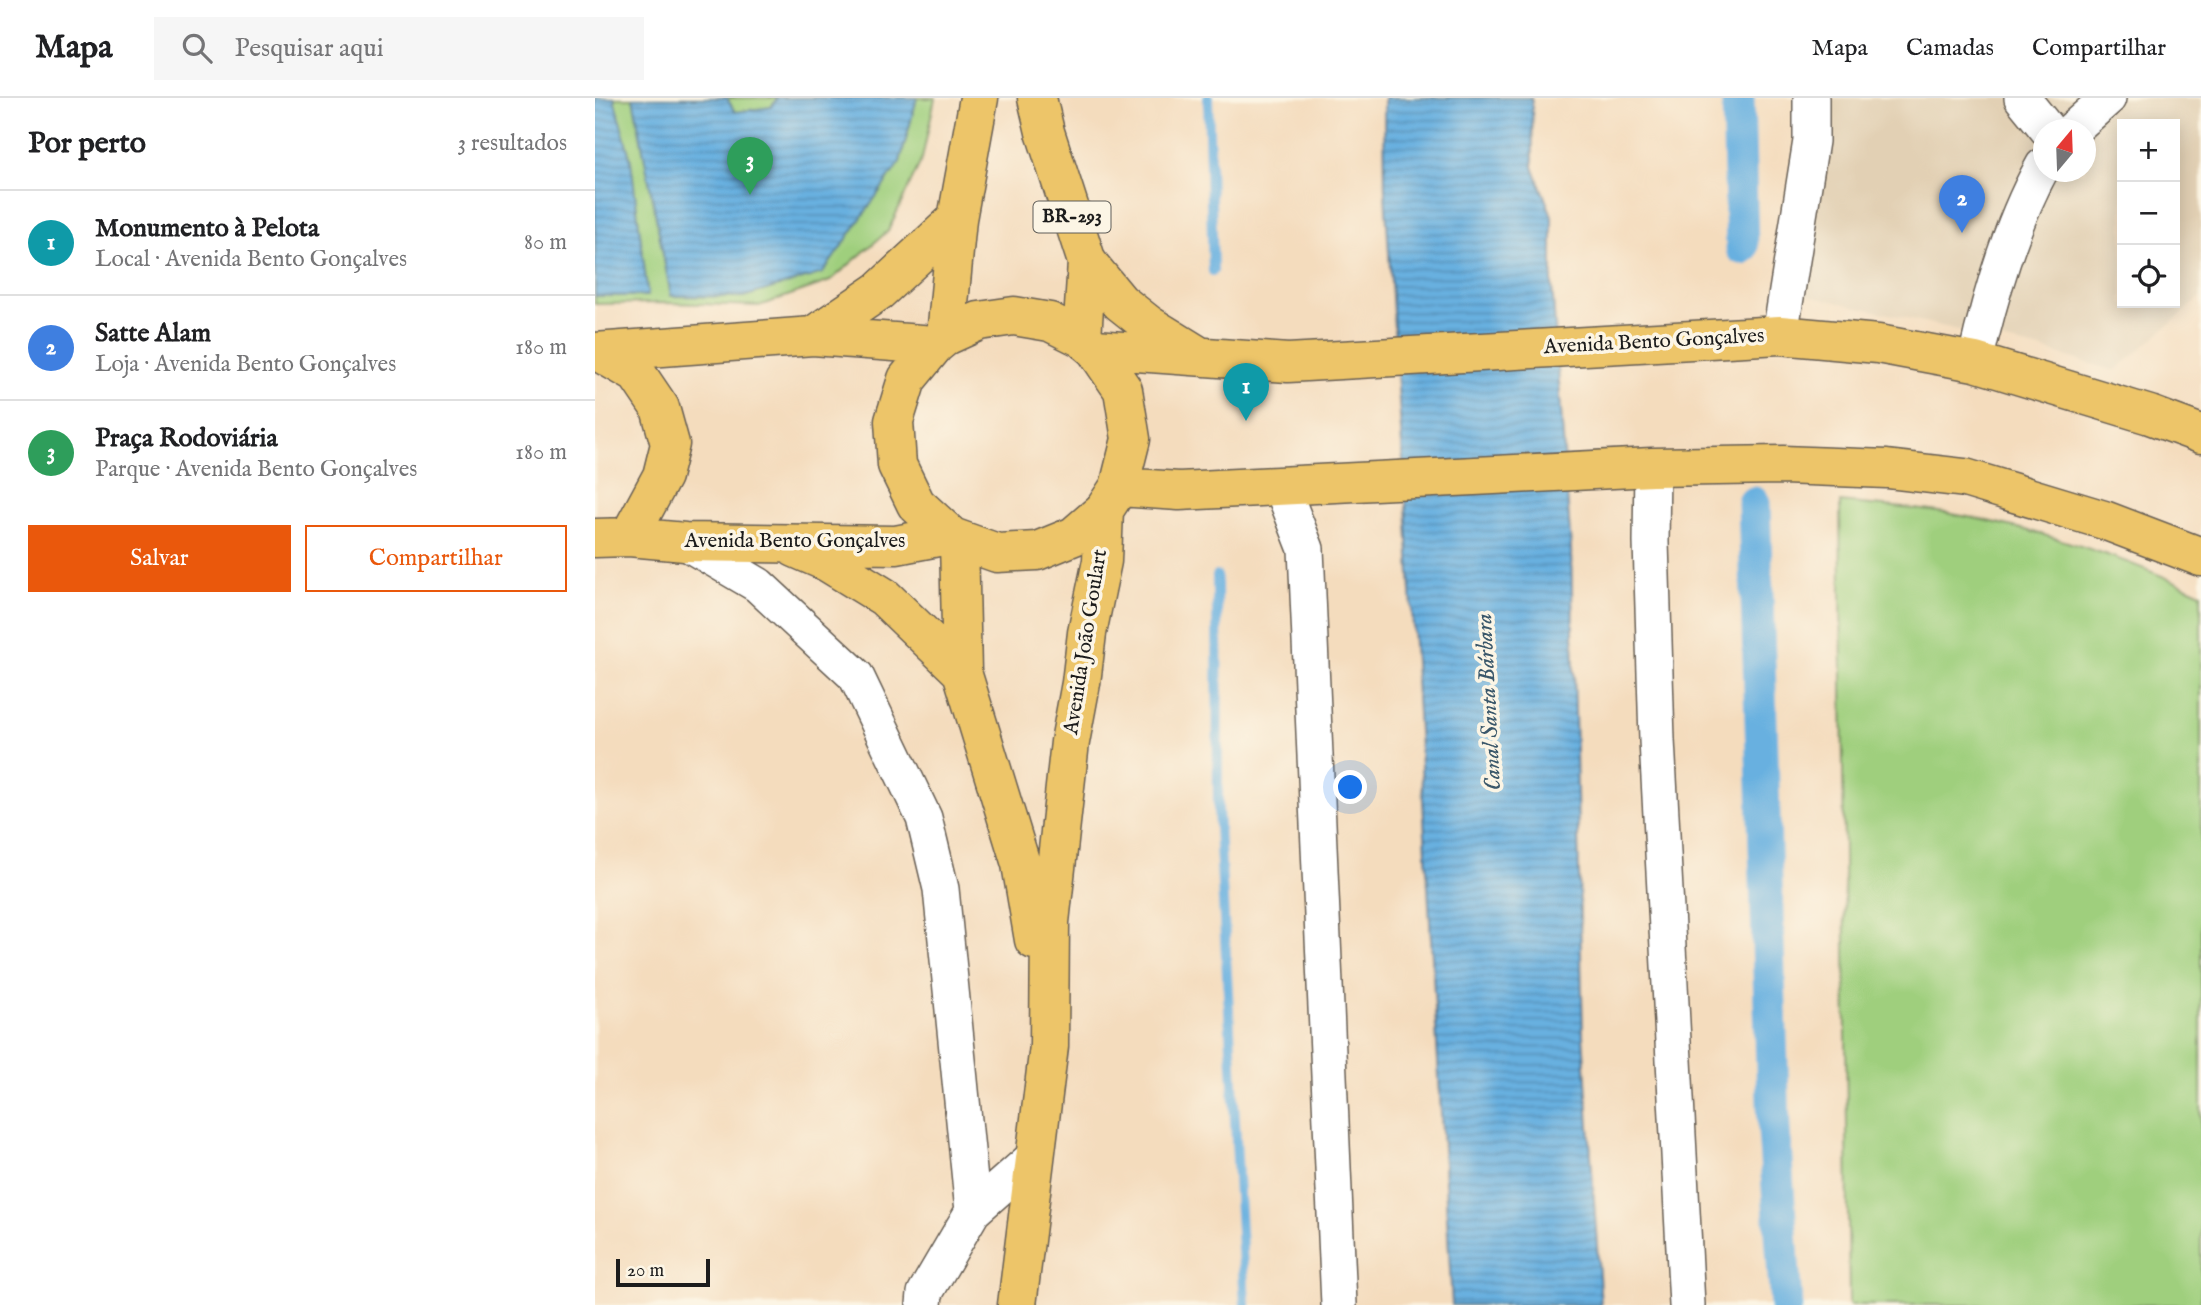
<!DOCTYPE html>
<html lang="pt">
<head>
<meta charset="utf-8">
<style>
  :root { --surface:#fff; --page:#f6f6f6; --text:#202124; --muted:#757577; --line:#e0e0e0; --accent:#ea580c }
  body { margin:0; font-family:"IM FELL English",serif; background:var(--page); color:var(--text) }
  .controls { position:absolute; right:21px; top:21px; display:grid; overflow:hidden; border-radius:0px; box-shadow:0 4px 18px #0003 }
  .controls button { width:63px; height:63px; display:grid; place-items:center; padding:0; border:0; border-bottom:2px solid var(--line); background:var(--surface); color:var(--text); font:35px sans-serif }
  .compass { position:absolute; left:1438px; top:21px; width:63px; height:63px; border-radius:50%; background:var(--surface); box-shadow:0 4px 18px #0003; rotate:19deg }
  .scale { position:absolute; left:21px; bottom:18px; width:94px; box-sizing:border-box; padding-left:7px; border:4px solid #1c1c1c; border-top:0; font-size:19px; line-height:24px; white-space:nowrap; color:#1c1c1c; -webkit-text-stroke:5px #fcf5e5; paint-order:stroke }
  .you { position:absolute; left:756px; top:690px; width:24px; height:24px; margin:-18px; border:5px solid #fff; border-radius:50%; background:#1a73e8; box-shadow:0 0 0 10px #1a73e833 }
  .badge { display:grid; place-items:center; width:46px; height:46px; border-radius:50%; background:var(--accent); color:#fff; font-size:23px; font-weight:700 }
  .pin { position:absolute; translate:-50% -58px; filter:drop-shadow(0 2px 4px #0008) }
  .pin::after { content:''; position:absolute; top:37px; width:24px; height:21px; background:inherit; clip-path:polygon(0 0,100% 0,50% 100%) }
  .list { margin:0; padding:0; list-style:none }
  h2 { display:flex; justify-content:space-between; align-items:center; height:91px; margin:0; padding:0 28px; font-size:30px }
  h2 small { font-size:23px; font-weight:400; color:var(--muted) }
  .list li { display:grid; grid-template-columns:46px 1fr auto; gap:21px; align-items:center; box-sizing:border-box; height:105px; padding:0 28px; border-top:2px solid var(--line) }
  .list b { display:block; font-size:26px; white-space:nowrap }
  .list p { margin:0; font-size:23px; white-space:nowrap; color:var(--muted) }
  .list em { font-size:23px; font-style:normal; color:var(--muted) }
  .actions { display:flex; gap:14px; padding:21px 28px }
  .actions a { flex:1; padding:16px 0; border:2px solid var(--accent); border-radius:0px; text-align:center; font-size:24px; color:var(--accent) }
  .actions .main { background:var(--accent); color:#fff }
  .icon { flex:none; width:38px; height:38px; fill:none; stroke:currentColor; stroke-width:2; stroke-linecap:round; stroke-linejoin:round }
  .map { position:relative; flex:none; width:1606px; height:1207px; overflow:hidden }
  header { display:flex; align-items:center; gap:42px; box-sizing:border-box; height:98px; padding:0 35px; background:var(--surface); border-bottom:2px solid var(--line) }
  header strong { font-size:33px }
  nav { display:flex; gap:38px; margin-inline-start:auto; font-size:24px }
  .search { width:490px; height:63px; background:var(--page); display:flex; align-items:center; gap:18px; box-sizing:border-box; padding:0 24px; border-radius:0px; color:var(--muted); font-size:26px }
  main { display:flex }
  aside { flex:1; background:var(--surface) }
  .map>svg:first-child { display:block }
  .built { fill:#e2d0b4; fill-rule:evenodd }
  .park { fill:#9fcf7d; stroke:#5e764c; stroke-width:2 }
  .water { fill:url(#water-rules); stroke:#42667e; stroke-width:2 }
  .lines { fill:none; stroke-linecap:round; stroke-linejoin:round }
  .stream { stroke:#68b0e0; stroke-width:10 }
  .canal { stroke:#68b0e0; stroke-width:33 }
  .minor-casing { stroke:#685f54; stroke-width:38 }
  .major-casing { stroke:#685f54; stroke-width:41 }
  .minor { stroke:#fff; stroke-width:35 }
  .major { stroke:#edc569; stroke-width:38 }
  .labels { text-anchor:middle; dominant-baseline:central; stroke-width:7; stroke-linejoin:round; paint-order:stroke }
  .shield { fill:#fcf5e5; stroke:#5f5d58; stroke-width:2 }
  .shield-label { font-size:19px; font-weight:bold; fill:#1c1c1c }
  .street-label { font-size:21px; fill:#1c1c1c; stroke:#fcf5e5 }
  .water-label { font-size:23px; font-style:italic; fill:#3a576a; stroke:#fcf5e5 }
</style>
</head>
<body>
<header>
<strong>Mapa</strong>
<div class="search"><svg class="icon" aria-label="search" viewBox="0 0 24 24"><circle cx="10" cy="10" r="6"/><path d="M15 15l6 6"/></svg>Pesquisar aqui</div>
<nav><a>Mapa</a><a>Camadas</a><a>Compartilhar</a></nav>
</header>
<main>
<aside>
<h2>Por perto<small>3 resultados</small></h2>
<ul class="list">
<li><span class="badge" style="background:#0f9aa8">1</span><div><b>Monumento à Pelota</b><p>Local · Avenida Bento Gonçalves</p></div><em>80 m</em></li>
<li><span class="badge" style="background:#3f7fe0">2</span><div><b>Satte Alam</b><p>Loja · Avenida Bento Gonçalves</p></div><em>180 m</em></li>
<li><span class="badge" style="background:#2e9e5b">3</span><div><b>Praça Rodoviária</b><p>Parque · Avenida Bento Gonçalves</p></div><em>180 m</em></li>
</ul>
<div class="actions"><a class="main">Salvar</a><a>Compartilhar</a></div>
</aside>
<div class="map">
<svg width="1606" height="1207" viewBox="0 0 1606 1207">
  <defs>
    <pattern id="water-rules" width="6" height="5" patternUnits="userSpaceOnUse" patternTransform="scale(1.75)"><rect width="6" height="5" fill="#68b0e0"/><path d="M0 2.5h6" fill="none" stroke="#558eb5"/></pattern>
  </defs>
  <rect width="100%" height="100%" fill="#fcf5e5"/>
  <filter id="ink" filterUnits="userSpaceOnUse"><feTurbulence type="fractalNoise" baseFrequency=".0143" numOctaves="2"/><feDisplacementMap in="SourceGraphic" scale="14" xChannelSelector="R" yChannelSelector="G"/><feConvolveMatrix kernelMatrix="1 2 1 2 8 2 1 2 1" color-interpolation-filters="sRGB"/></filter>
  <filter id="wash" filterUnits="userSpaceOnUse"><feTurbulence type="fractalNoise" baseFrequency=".00686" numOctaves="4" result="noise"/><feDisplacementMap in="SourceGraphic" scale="28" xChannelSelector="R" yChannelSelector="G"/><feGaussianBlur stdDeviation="1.57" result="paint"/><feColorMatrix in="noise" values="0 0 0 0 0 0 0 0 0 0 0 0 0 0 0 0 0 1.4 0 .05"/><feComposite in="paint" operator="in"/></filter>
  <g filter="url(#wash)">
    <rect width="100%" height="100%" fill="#f4dcbd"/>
    <!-- built -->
    <path class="built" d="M1207,0H1606V199L1520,273L1446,251L1207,196ZM1527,26H1580V205H1527ZM1448,32H1490V74H1448Z"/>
    <!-- park -->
    <path class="park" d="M0,0H340L327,61L293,133L235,183L164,208L74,205L0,206Z
      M1245,404C1282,408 1320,410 1357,416C1443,431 1527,459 1606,495V1207H1254Z"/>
    <!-- water -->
    <path class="water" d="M0,0H19L36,63L53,198H0Z
      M38,0H132L140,14L176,9L182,0H322L305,64L228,175L148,199L76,198Z
      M789,0H937L938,69L957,118V187L976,450L988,937L1006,1207H857L811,407L790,96Z"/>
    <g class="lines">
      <!-- stream -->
      <path class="stream" d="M613,0L618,173
        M622,478L623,711L650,1207"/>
      <!-- canal -->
      <path class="canal" d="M1143,0L1147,150
        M1159,405L1179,1032L1191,1207"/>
    </g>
  </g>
  <g filter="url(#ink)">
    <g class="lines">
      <defs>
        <path id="minor" d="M1427,0L1453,32
          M1477,32L1513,0
          M1185,237L1216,43V0
          M1380,264C1394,202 1417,123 1448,68
          M1057,369L1056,444L1062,642L1092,1207
          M686,387L711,451L744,1207
          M90,444L163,487L261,578L329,720L346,791L378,1113
          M329,1207L330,1195L378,1113L439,1059"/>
        <path id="major" d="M442,0L450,34L492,164L487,240
          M492,164L525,204L554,227L601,256
          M218,238L284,193L362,121
          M351,238L362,121L384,0
          M500,251L693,265L1185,237L1283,246L1380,264L1555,317L1606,336
          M0,254L218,238L340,247
          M4,254L42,276L65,310L75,346L67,378L34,439
          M524,389L584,393L1057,369L1188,367L1292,371L1370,380L1509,422L1606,459
          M0,440L34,439L90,444L301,447L353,437
          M364,443L367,574L426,766L439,842
          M200,450L232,464L289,499L367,574
          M422,1207L454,948L455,824L475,644L486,585L492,535L507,463L509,412L524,389L536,341L528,292L500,251L487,240L455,224L419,218L384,223L351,238L340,247L312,281L299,323L302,367L321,406L357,439L402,455L442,453L479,438L509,412"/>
      </defs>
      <!-- minor casing -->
      <use href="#minor" class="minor-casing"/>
      <!-- major casing -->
      <use href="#major" class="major-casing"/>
      <!-- minor -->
      <use href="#minor" class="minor"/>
      <!-- major -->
      <use href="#major" class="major"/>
    </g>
  </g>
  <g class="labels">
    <!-- shield labels -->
    <rect class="shield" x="438.5" y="103.5" width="77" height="31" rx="5"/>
    <g class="shield-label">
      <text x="477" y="119">BR-293</text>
    </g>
    <!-- street labels -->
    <g class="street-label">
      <text transform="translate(1059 244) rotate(-3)">Avenida Bento Gonçalves</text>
      <text x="200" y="443">Avenida Bento Gonçalves</text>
      <text transform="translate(491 544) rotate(-81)">Avenida João Goulart</text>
    </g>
    <!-- water labels -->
    <g class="water-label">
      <text transform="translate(894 604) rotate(-93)">Canal Santa Bárbara</text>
    </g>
  </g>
</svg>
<div class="controls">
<button>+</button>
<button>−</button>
<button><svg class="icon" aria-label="locate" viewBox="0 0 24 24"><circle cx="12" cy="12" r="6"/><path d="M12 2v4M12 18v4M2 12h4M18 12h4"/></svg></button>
</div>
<svg class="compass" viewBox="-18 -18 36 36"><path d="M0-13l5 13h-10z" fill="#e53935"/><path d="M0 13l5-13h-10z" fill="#757577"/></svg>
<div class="scale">20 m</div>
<div class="you"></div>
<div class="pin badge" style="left:651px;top:323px;background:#0f9aa8">1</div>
<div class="pin badge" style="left:1367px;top:135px;background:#3f7fe0">2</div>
<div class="pin badge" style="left:155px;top:97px;background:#2e9e5b">3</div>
</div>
</main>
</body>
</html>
